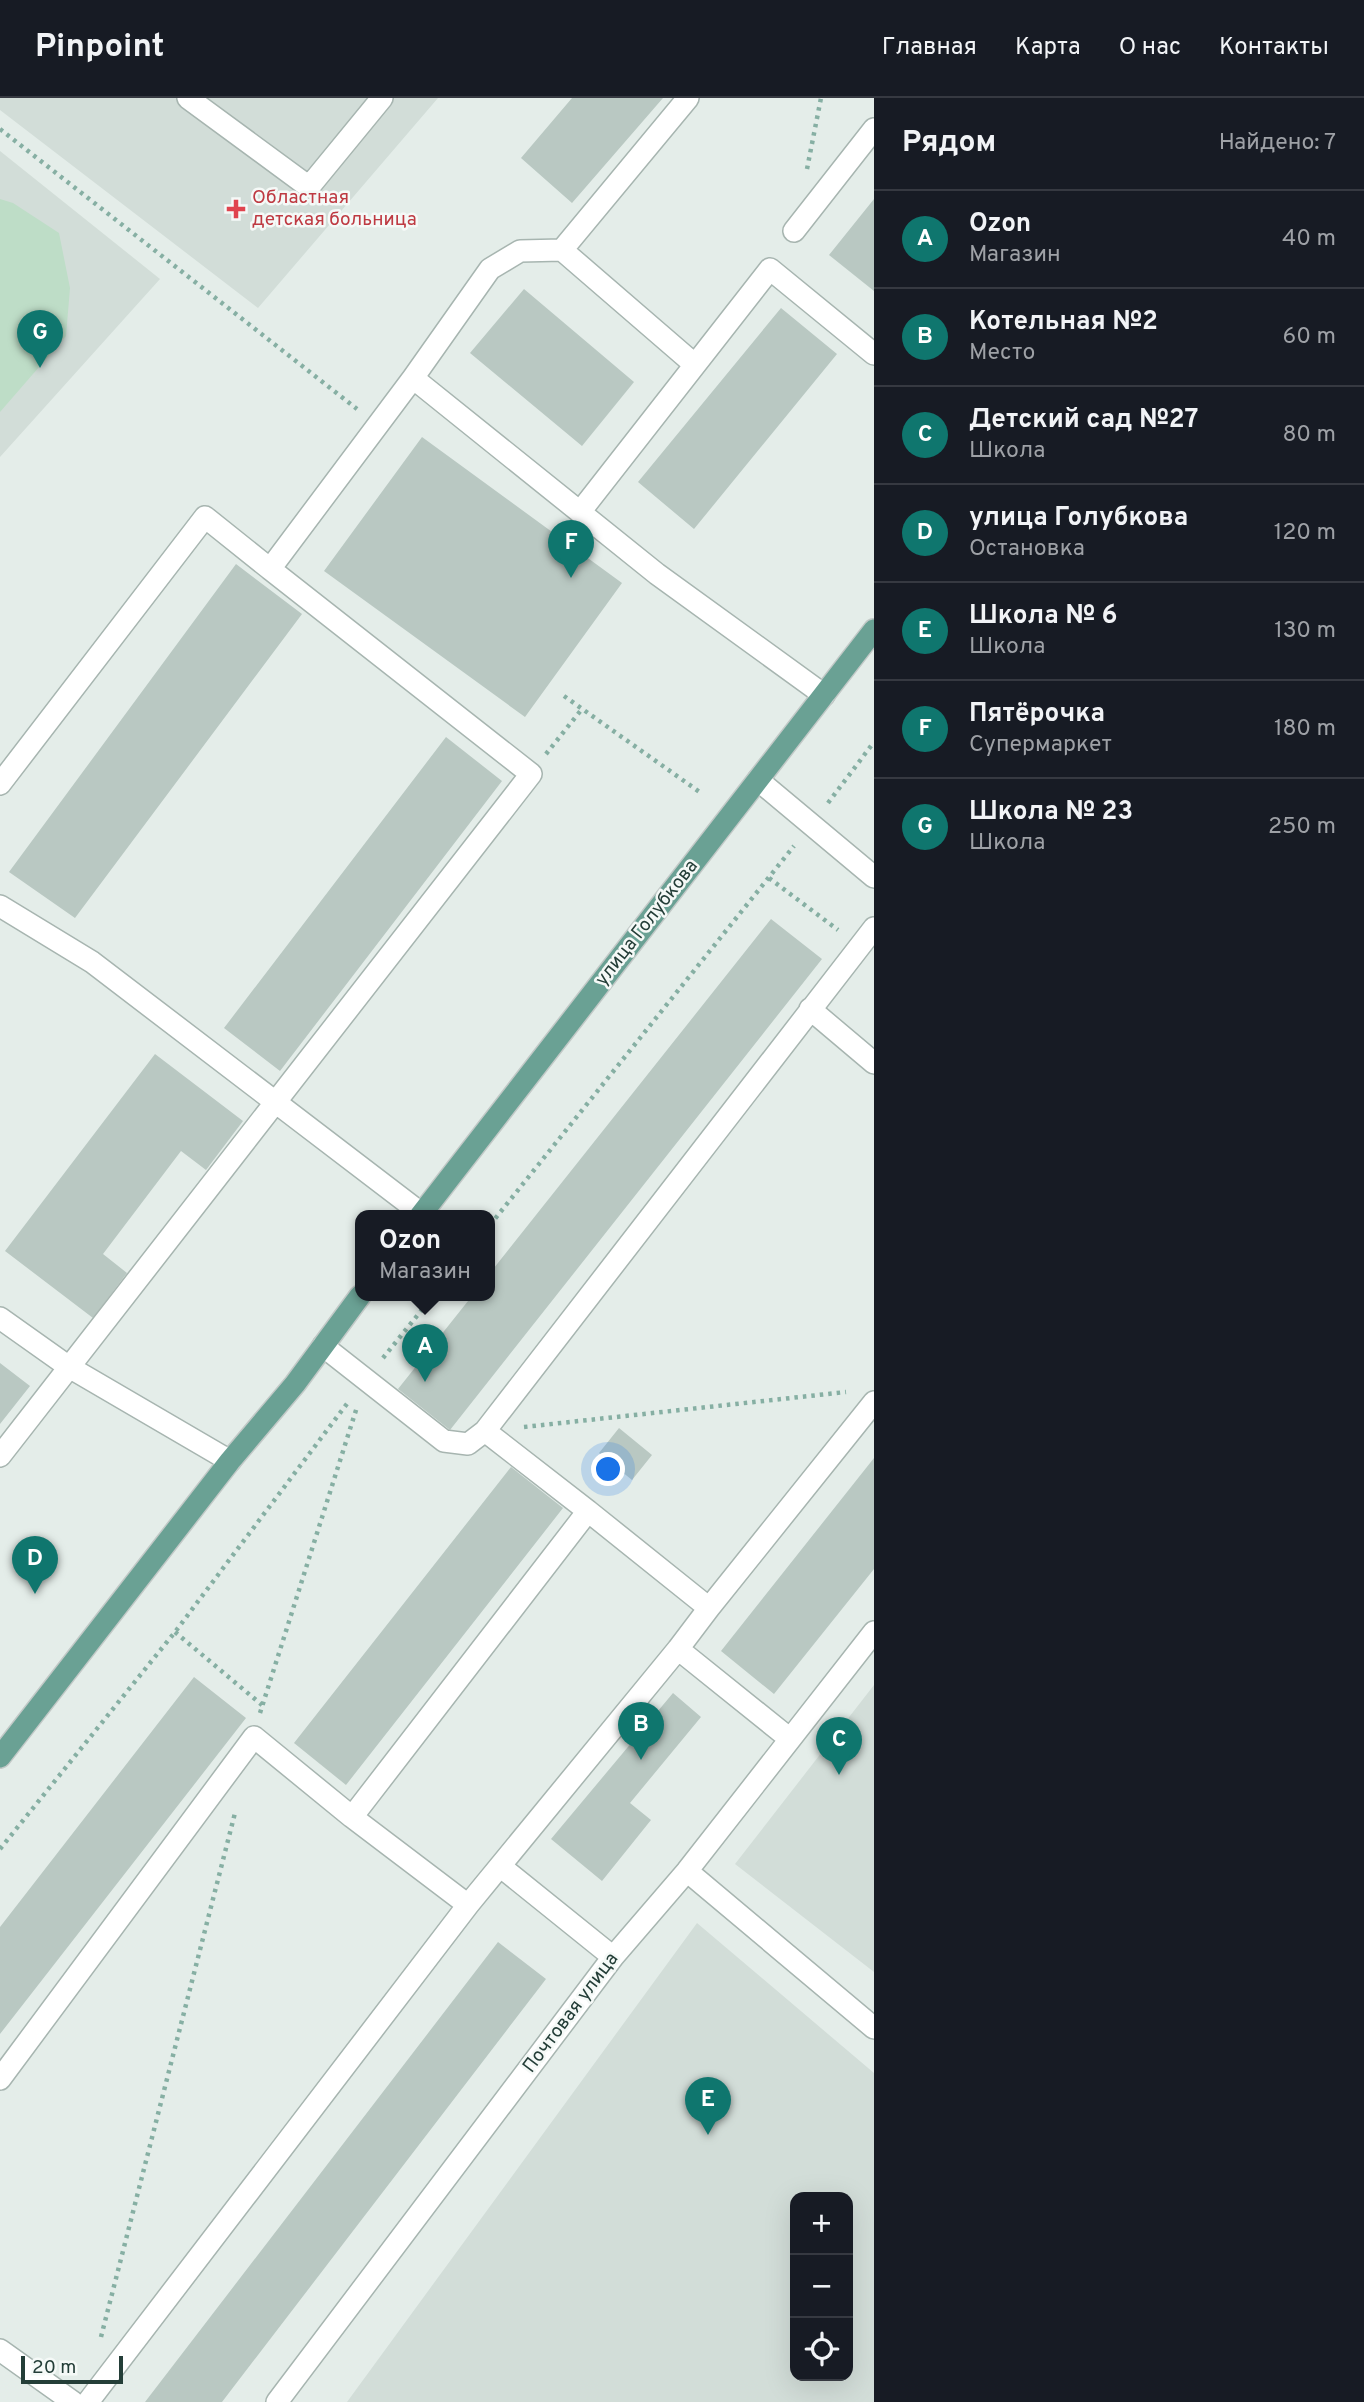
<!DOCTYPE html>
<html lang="ru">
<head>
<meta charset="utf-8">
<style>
  :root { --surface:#171b24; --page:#242831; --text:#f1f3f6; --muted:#9ea1a6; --line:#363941; --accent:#0f766e }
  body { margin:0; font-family:Overpass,sans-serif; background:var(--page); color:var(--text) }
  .controls { position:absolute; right:21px; bottom:21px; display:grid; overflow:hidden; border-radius:14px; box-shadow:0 7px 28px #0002 }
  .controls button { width:63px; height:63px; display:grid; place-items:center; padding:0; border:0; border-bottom:2px solid var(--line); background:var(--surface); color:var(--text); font:35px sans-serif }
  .scale { position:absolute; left:21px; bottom:18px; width:102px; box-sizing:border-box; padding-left:7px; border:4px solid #243e38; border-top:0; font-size:19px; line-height:24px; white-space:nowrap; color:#243e38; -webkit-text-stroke:5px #f5f9f7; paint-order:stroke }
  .you { position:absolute; left:609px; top:1372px; width:24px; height:24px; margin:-18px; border:5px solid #fff; border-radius:50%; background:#1a73e8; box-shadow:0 0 0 10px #1a73e833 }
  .badge { display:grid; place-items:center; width:46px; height:46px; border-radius:50%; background:var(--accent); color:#fff; font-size:23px; font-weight:700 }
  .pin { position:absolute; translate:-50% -58px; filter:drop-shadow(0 2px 4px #0008) }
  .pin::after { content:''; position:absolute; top:37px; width:24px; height:21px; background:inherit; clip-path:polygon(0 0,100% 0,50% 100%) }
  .popup { position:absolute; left:355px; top:1112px; width:140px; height:91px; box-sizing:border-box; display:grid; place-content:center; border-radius:14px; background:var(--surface); filter:drop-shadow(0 2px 5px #0005); font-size:23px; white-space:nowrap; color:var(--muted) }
  .popup b { font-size:26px; color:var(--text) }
  .popup::after { content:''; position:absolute; left:50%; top:100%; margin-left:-14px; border:14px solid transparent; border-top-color:var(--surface) }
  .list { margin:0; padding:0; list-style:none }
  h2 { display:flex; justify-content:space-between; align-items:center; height:91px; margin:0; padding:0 28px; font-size:30px }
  h2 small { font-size:23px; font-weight:400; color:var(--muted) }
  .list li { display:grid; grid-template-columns:46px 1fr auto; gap:21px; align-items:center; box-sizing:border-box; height:98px; padding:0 28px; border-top:2px solid var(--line) }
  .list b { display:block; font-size:26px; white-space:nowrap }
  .list p { margin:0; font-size:23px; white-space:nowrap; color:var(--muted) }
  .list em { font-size:23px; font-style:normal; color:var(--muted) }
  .icon { flex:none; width:38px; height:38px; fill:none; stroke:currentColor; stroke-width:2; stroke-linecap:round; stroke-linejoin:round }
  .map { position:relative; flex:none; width:874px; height:2304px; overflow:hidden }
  header { display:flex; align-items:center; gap:42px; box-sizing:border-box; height:98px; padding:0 35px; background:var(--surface); border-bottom:2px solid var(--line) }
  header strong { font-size:33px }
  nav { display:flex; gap:38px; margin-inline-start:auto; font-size:24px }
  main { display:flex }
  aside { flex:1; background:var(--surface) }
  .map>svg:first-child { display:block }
  .built { fill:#d2ddd8; fill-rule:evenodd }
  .green { fill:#beddc7 }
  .building { fill:#b9c8c2 }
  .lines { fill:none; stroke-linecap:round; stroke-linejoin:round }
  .minor-casing { stroke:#a7b5b0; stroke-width:24 }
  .major-casing { stroke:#c2c9c7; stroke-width:24 }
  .path { stroke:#86afa3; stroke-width:4.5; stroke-dasharray:3.5 5; stroke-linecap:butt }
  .minor { stroke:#fff; stroke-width:21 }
  .major { stroke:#6aa194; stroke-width:21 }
  .health-dot { fill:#e0444e; stroke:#f5f9f7; stroke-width:2.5 }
  .labels { text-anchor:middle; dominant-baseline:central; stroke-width:5; stroke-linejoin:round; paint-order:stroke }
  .health-label { font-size:19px; fill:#be3a42; stroke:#f5f9f7; text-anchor:start }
  .street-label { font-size:19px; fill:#243e38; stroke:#f5f9f7 }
</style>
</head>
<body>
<header>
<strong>Pinpoint</strong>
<nav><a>Главная</a><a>Карта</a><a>О нас</a><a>Контакты</a></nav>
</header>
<main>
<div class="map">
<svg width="874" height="2304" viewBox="0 0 874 2304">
  <rect width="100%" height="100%" fill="#e4ede9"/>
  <!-- built -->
  <path class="built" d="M0,0H438L258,210L0,12Z
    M0,53L160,181L0,359Z
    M874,1587V1874L735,1766Z
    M697,1825L874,1975V2304H347ZM795,2099H848V2278H795Z"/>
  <!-- green -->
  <path class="green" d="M0,101L13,105L59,135L70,190L66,238L0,314Z"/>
  <!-- building -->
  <path class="building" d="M572,0H663L572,105L521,60Z
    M874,101V193L829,157Z
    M524,191L634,284L582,348L470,255Z
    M781,210L837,256L694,431L638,384Z
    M422,339L622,485L525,619L324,473Z
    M236,466L302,516L75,820L9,774Z
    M446,639L502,683L280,973L224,930Z
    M771,821L822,861L450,1332L398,1291L472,1198H490V1175Z
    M155,956L243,1023L206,1072L181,1053L103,1156L127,1175L93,1220L5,1153Z
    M0,1265L30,1288L0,1326Z
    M619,1330L652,1357L632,1382L599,1355Z
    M874,1360V1471L774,1596L721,1553Z
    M511,1369L563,1410L346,1687L294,1645Z
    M194,1579L246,1620L0,1936V1829Z
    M673,1595L701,1619L630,1705L651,1722L602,1783L551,1741Z
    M498,1844L546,1881L222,2304H145Z"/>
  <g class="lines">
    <defs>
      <path id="minor" d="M188,0L309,89L382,0
        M794,133L874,31
        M562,152L694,266
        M413,280L490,171L520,153L562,152L688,0
        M580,414L770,171L874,256
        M758,682L874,779
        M0,686L205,419L270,471
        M0,808L92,864L422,1116
        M810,911L874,965
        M0,1220L69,1269L230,1363
        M323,1248L444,1343L468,1346L485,1333L874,830
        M0,1358L531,676L270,471L413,280L657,476L824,597
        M588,1413L709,1510L874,1304
        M678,1551L709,1510
        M352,1719L588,1413L485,1333
        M500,1768L613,1859
        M687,1773L874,1930
        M0,1981L254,1639L352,1719L468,1807
        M0,2252L73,2304
        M88,2304L468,1807L678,1551L790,1641
        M277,2304L613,1859L687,1773L874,1534"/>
      <path id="major" d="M420,1118L874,532
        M0,1659L230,1363L295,1286L360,1198"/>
    </defs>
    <!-- minor casing -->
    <use href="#minor" class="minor-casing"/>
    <!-- major casing -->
    <use href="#major" class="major-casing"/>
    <!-- path -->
    <path class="path" d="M0,31L357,311
      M807,71L821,0
      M564,598L701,695
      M546,656L582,611
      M828,705L874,644
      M769,780L838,832
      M490,1127L794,748
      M383,1260L433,1198
      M524,1329L846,1294
      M175,1534L262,1607
      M260,1615L357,1309
      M0,1751L175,1534L349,1303
      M101,2239L235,1715"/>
    <!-- minor -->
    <use href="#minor" class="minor"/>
    <!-- major -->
    <use href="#major" class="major"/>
  </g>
  <!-- markers -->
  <path class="health-dot" d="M232.5 100.5h7v7h7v7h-7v7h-7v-7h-7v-7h7z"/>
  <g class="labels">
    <!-- health labels -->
    <g class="health-label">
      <text x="252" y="100">Областная<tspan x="252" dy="22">детская больница</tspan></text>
    </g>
    <!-- street labels -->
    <g class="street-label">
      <text transform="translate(647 825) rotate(-52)">улица Голубкова</text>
      <text transform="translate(571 1915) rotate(-53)">Почтовая улица</text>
    </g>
  </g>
</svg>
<div class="controls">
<button>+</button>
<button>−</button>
<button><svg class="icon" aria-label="locate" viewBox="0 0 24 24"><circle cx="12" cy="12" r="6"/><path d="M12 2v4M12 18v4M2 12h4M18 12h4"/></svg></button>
</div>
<div class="scale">20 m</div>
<div class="you"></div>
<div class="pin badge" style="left:425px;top:1284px">A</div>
<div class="popup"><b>Ozon</b>Магазин</div>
<div class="pin badge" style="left:641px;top:1662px">B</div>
<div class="pin badge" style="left:839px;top:1677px">C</div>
<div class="pin badge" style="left:35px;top:1496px">D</div>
<div class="pin badge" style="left:708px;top:2037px">E</div>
<div class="pin badge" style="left:571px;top:480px">F</div>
<div class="pin badge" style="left:40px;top:270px">G</div>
</div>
<aside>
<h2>Рядом<small>Найдено: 7</small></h2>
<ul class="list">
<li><span class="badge">A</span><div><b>Ozon</b><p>Магазин</p></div><em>40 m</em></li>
<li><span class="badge">B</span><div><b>Котельная №2</b><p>Место</p></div><em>60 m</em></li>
<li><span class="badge">C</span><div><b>Детский сад №27</b><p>Школа</p></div><em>80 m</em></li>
<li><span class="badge">D</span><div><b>улица Голубкова</b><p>Остановка</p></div><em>120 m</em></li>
<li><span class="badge">E</span><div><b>Школа № 6</b><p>Школа</p></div><em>130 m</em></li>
<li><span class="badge">F</span><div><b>Пятёрочка</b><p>Супермаркет</p></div><em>180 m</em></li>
<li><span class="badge">G</span><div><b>Школа № 23</b><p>Школа</p></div><em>250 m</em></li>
</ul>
</aside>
</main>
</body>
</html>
